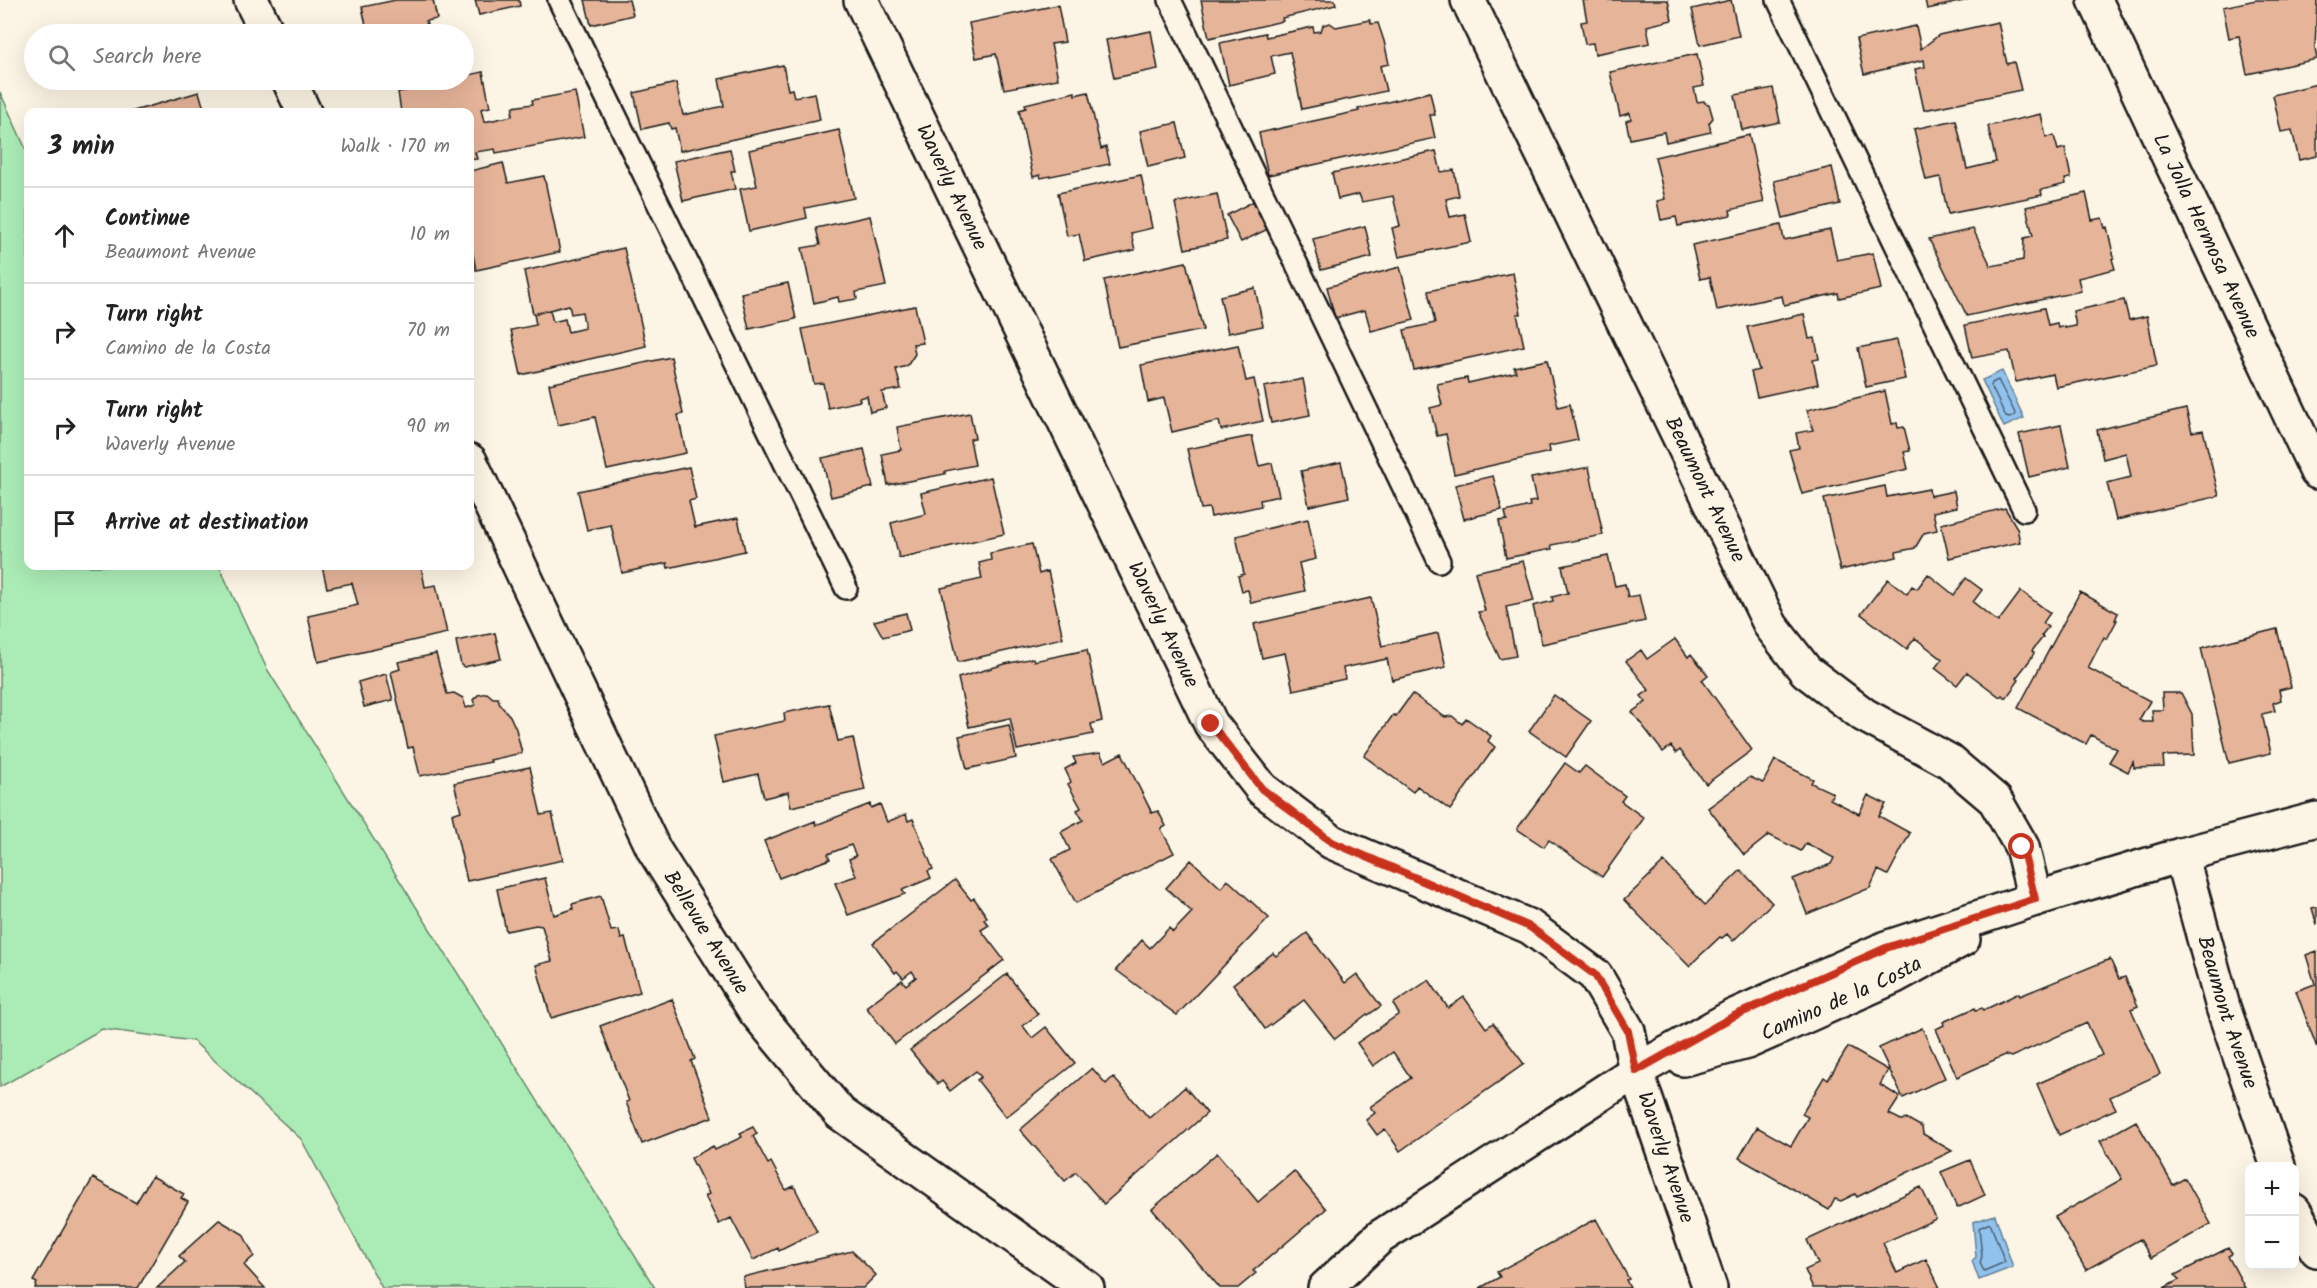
<!DOCTYPE html>
<html lang="en">
<head>
<meta charset="utf-8">
<style>
  :root { --surface:#fff; --page:#f2f2f2; --text:#222; --muted:#767676; --line:#e0e0e0 }
  body { margin:0; font-family:Kalam,sans-serif; background:var(--page); color:var(--text) }
  .controls { position:absolute; right:18px; bottom:18px; display:grid; overflow:hidden; border-radius:12px; box-shadow:0 6px 24px #0002 }
  .controls button { width:54px; height:54px; display:grid; place-items:center; padding:0; border:0; border-bottom:2px solid var(--line); background:var(--surface); color:var(--text); font:30px sans-serif }
  .stop { position:absolute; width:18px; height:18px; margin:-14px; border:4px solid #c8321e; border-radius:50%; background:#fff }
  .stop.end { background:#c8321e; border-color:#fff; box-shadow:0 2px 6px #0008 }
  .list { margin:0; padding:0; list-style:none }
  h2 { display:flex; justify-content:space-between; align-items:center; height:78px; margin:0; padding:0 24px; font-size:26px }
  h2 small { font-size:20px; font-weight:400; color:var(--muted) }
  .list li { display:grid; grid-template-columns:39px 1fr auto; gap:18px; align-items:center; box-sizing:border-box; height:96px; padding:0 24px; border-top:2px solid var(--line) }
  .list b { display:block; font-size:22px; white-space:nowrap }
  .list p { margin:0; font-size:20px; white-space:nowrap; color:var(--muted) }
  .list em { font-size:20px; font-style:normal; color:var(--muted) }
  .icon { flex:none; width:33px; height:33px; fill:none; stroke:currentColor; stroke-width:2; stroke-linecap:round; stroke-linejoin:round }
  .map { position:relative; flex:none; width:2317px; height:1288px; overflow:hidden }
  .search { position:absolute; background:var(--surface); box-shadow:0 6px 24px #0002; left:24px; top:24px; width:450px; height:66px; display:flex; align-items:center; gap:15px; box-sizing:border-box; padding:0 21px; border-radius:33px; color:var(--muted); font-size:22px }
  .panel { position:absolute; background:var(--surface); box-shadow:0 6px 24px #0002; left:24px; top:108px; width:450px; height:462px; border-radius:12px }
  .map>svg:first-child { display:block }
  .green { fill:#abecb6; stroke:#648469; stroke-width:1.5 }
  .water { fill:#91c2ed; stroke:#628099; stroke-width:1.5 }
  .lines { fill:none; stroke-linecap:round; stroke-linejoin:round }
  .shore { stroke:#4b5e70; stroke-width:1.5 }
  .building { fill:#e6b499; stroke:#1c1c1c; stroke-width:1.5 }
  .lane-casing { stroke:#1c1c1c; stroke-width:26 }
  .street-casing { stroke:#1c1c1c; stroke-width:38 }
  .secondary-casing { stroke:#1c1c1c; stroke-width:38 }
  .lane { stroke:#fcf5e5; stroke-width:21 }
  .street { stroke:#fcf5e5; stroke-width:33 }
  .secondary { stroke:#fcf5e5; stroke-width:33 }
  .route { stroke:#c8321e; stroke-width:8 }
  .labels { text-anchor:middle; dominant-baseline:central; stroke-width:6; stroke-linejoin:round; paint-order:stroke }
  .street-label { font-size:21px; fill:#1c1c1c; stroke:#fcf5e5 }
</style>
</head>
<body>
<div class="map">
<svg width="2317" height="1288" viewBox="0 0 2317 1288">
  <rect width="100%" height="100%" fill="#fcf5e5"/>
  <filter id="ink" filterUnits="userSpaceOnUse"><feTurbulence type="fractalNoise" baseFrequency=".0167" numOctaves="2"/><feDisplacementMap in="SourceGraphic" scale="12" xChannelSelector="R" yChannelSelector="G"/><feConvolveMatrix kernelMatrix="1 2 1 2 8 2 1 2 1" color-interpolation-filters="sRGB"/></filter>
  <g filter="url(#ink)">
    <!-- green -->
    <path class="green" d="M0,92L28,154V566H219L267,669L655,1288H382L301,1139L193,1041L102,1029L0,1087Z"/>
    <!-- water -->
    <path class="water" d="M2002,371L2024,418L2004,427L1982,380Z
      M1995,1215L2013,1267L1979,1280L1972,1261L1976,1257L1973,1222Z"/>
    <g class="lines">
      <!-- shore -->
      <path class="shore" d="M1998,380L2015,413L2014,416L2009,418L2006,417L1991,386L1992,383Z
        M1990,1223L2005,1262L1984,1271L1980,1263L1982,1256L1979,1228Z"/>
    </g>
    <!-- building -->
    <path class="building" d="M396,0H433L437,19L426,21L429,34H368L362,7Z
      M475,0H519L520,6L479,15Z
      M585,0H629L633,15L591,25Z
      M1201,0H1335L1336,5L1282,18L1283,21L1209,38Z
      M1583,0H1668L1672,20L1647,26L1650,43L1595,54L1593,43L1585,44L1581,22L1587,21Z
      M1731,0L1739,36L1700,45L1692,9Z
      M1925,0H1968L1927,9Z
      M2256,0H2317L2315,48L2317,59L2247,74L2239,36L2229,38L2223,7Z
      M1058,5L1065,42L1051,44L1058,79L1004,89L996,54L976,58L969,23Z
      M1370,20L1371,24L1378,23L1384,41L1389,64L1380,66L1386,91L1302,109L1290,52L1271,56L1275,74L1229,85L1220,43L1265,33L1266,37L1313,27L1314,32L1321,31L1323,25L1330,23L1336,27Z
      M1998,22L2007,64L2014,62L2021,90L1924,110L1915,69L1925,67L1924,60L1864,74L1856,39L1916,26L1921,49L1939,35Z
      M1151,31L1158,69L1114,78L1106,40Z
      M464,44L468,62L464,63Z
      M1697,54L1704,86L1694,88L1697,102L1704,101L1705,103L1709,104L1713,118L1709,123L1711,132L1666,142L1664,132L1630,139L1626,121L1631,119L1630,113L1620,116L1610,72Z
      M783,65L788,90L792,89L794,97L815,93L820,120L680,151L675,128L671,129L669,123L642,129L634,93L676,83L683,115L724,106L719,79Z
      M483,72L490,107L481,109L484,122L512,116L513,107L533,104L532,100L575,92L584,137L496,153L495,149L475,152L477,159L470,160V112H401L398,92L411,90L410,86L444,80H464V76Z
      M2317,84V156L2299,160L2292,130L2281,132L2273,95Z
      M1773,88L1780,122L1742,130L1735,95Z
      M199,92L205,112H130Z
      M1075,92V95L1088,92L1101,149L1106,147L1110,164L1041,178L1040,175L1033,177L1019,110L1026,108L1025,104Z
      M1430,92L1435,115H1430L1435,138L1268,175L1259,133L1359,111L1358,109Z
      M2041,114L2046,137L2054,136L2058,150L2065,148L2071,178L2065,179L2066,184L2041,190L2042,195L1948,214L1940,177L1926,180L1914,129L1956,120L1967,169L1996,162L1988,126Z
      M1177,123L1185,158L1148,167L1140,131Z
      M839,130L854,198L805,208L807,218L749,231L740,189L757,186L749,150Z
      M1749,135L1764,202L1730,210L1731,215L1678,226L1676,217L1661,220L1657,201L1665,199L1655,157Z
      M730,149L735,171H731L735,189L683,201L674,161Z
      M1436,151L1441,172L1454,170L1459,196L1446,199L1450,217L1465,214L1471,242L1399,257L1392,228L1400,226L1393,196L1362,202L1359,194L1338,199L1332,173Z
      M503,163L508,183L544,176L560,252L476,270L470,239V171Z
      M1832,167L1840,204L1783,218L1774,181Z
      M1141,175L1152,228L1131,233L1135,250L1085,261L1079,234L1067,236L1058,193Z
      M2086,193L2092,220L2102,218L2105,228L2107,227L2114,258L2112,259L2115,269L2078,278L2081,291L1967,316L1929,239L1973,229L1991,266L2023,260L2024,238L2033,236L2026,207Z
      M1217,194L1227,240L1185,249L1175,203Z
      M1254,201L1268,229L1241,242L1227,215Z
      M870,216L886,286L856,292L857,299L839,302L838,297L814,303L802,248L820,245L816,228Z
      M1781,225L1784,240L1830,230L1837,260L1873,253L1881,289L1839,298L1838,293L1784,305L1782,296L1717,310L1710,277L1700,279L1692,245Z
      M1365,226L1372,257L1321,270L1313,239Z
      M624,248L646,346L521,375L511,330L536,325L534,314L550,310L553,322L565,319L568,332L585,328L582,312L571,314L569,305L533,314L524,271Z
      M1186,262L1203,330L1118,347L1104,280Z
      M1400,267L1414,320L1371,331L1365,310L1335,318L1327,287Z
      M1513,273L1521,314H1517L1524,346L1414,370L1404,330L1435,323L1428,291Z
      M788,283L796,319L749,329L741,293Z
      M1255,288L1263,326L1228,333L1220,296Z
      M2124,300L2129,320L2147,316L2157,366L2056,387L2053,374L2016,382L2009,351L1972,358L1965,325L2044,308L2048,325L2057,323L2058,328L2065,326V328L2076,326L2073,311Z
      M915,306L923,343L913,344L915,354L907,366L896,369L901,389L882,392L886,408L870,412L867,396L859,398L860,401L828,408L823,383L814,384L802,329Z
      M1804,314L1809,339L1815,338L1819,359L1813,360L1818,384L1757,397L1751,372L1759,370L1747,327Z
      M1897,340L1905,379L1866,387L1858,348Z
      M1238,345L1246,381L1254,379L1263,421L1221,430L1219,421L1172,432L1164,398L1148,402L1141,365Z
      M671,357L683,414L678,415L686,453L607,470L595,417L558,425L549,384Z
      M1547,360L1558,407L1570,404L1578,440L1549,446L1550,452L1454,474L1446,434L1437,436L1430,408L1442,405L1437,384L1467,378L1468,383L1516,372L1514,367Z
      M1303,379L1310,415L1271,423L1264,387Z
      M1885,391L1892,424L1897,423L1898,428L1904,427L1910,451L1904,452L1908,469L1802,494L1789,450L1799,448L1796,433L1813,430L1807,410Z
      M2186,409L2192,432L2203,430L2219,496L2116,520L2107,483L2131,477L2126,453L2103,459L2097,430Z
      M970,413L975,438L970,439L975,465L945,471V474L888,485L882,454L901,450L897,427Z
      M2061,425L2070,467L2029,477L2019,434Z
      M1252,436L1259,466L1272,463L1279,496L1260,500L1261,506L1211,517L1209,508L1201,509L1187,449Z
      M864,449L873,487L831,497L822,458Z
      M1341,462L1349,497L1309,506L1301,471Z
      M689,467L696,499L689,501L695,527L738,518L745,551L668,568L667,563L622,573L611,525L587,530L578,491Z
      M1589,467L1603,535L1551,545L1552,549L1506,558L1499,521L1507,520L1505,512L1530,506L1529,502L1536,501L1531,478Z
      M1493,476L1502,510L1464,519L1455,485Z
      M991,477L1004,534L899,558L891,523L926,514L921,493Z
      M1885,486L1887,497L1929,489L1930,496L1954,491L1957,507L1933,512L1937,530L1924,533L1915,548L1896,552L1897,557L1840,570L1824,499Z
      M2005,508L2017,528L2020,542L1949,558L1941,524Z
      M1308,519L1316,559L1299,563L1305,591L1251,603L1248,590L1242,591L1238,576L1244,574L1236,536Z
      M1032,544L1039,574L1048,571L1063,638L958,662L941,588L982,579L979,563L991,560L990,553Z
      M1608,556L1615,586L1625,584L1628,597L1639,595L1645,621L1542,644L1533,606L1553,601L1552,597L1568,593L1562,566Z
      M1523,561L1534,601L1506,607L1516,656L1500,659L1478,612L1485,611L1475,572Z
      M322,566H421L425,587L436,585L447,633L318,662L308,616L358,605L352,583L327,588Z
      M1928,574L1954,595L1966,578L1982,590L1973,602L1998,622L2021,591L2050,613L2043,623L2048,627L2041,636L2043,637L2032,651L2034,653L2030,660L2016,678L2019,680L2006,698L2002,695L2000,697L1967,672L1957,685L1935,668L1942,659L1915,638L1907,649L1861,614L1888,579L1907,594L1912,586L1917,589Z
      M2080,592L2118,613L2115,620H2117L2107,639L2104,637L2088,668L2150,701L2139,720L2143,722H2153L2152,710H2163L2162,693H2181L2192,714L2194,755L2163,756L2164,767L2134,768L2133,762L2128,772L2109,762L2117,749L2091,735L2086,744L2018,708Z
      M1371,598L1382,646L1438,633L1446,667L1392,680L1387,659L1343,668L1345,679L1293,690L1285,653L1262,658L1254,624Z
      M906,613L910,630L883,637L874,621Z
      M2277,629L2291,687L2279,690L2281,700L2273,703L2275,711L2262,714L2271,753L2229,763L2201,648Z
      M495,633L501,659L464,667L461,665L456,641Z
      M1675,639L1688,657L1691,654L1708,675L1702,680L1752,750L1706,784L1680,750L1676,753L1671,746L1663,752L1632,712L1646,702L1641,696L1649,690L1626,661L1641,650L1647,659Z
      M1087,650L1102,721L1091,724L1093,734L1017,750L1010,718L969,727L958,678L1005,664L1033,658L1034,661Z
      M436,654L447,694L454,693L463,698L466,708L475,705L473,700L478,695L487,693L493,698H498L500,705L510,716L516,729L522,753L490,760L491,762L420,776L413,747L408,748L391,672L400,669L398,662Z
      M386,674L393,700L364,707L358,682Z
      M1412,694L1445,717L1452,716L1462,724L1466,718L1491,736L1488,741L1495,747L1450,810L1417,786L1413,792L1364,756L1393,715L1396,716Z
      M1554,695L1591,721L1566,757L1529,731Z
      M829,704L838,741L853,738L865,790L791,807L788,792L764,798L758,774L724,782L714,736L785,721L784,713Z
      M1009,725L1016,758L967,769L959,736Z
      M1100,753L1105,762L1122,753L1152,813L1158,811L1166,826L1161,829L1174,853L1076,903L1052,859L1070,850L1061,832L1083,820L1077,810L1081,808L1068,784L1071,782L1065,769L1076,763L1073,757Z
      M1775,760L1813,779L1811,783L1833,793L1830,799L1859,814L1868,795L1886,804L1879,816L1910,833L1888,875L1878,870L1870,888L1807,914L1793,879L1831,864L1834,858L1806,843L1801,851L1769,835L1744,855L1708,808L1750,777L1763,783Z
      M1565,763L1579,773L1585,766L1625,796L1621,801L1644,818L1602,877L1549,840L1544,847L1517,829Z
      M530,767L541,815L552,813L563,860L467,881L452,814L461,811L454,783Z
      M870,804L871,808L880,804L887,822L906,814L908,821L913,819L933,869L928,871L931,878L902,890L905,894L848,915L835,883L856,876L849,859L856,856L851,845L828,854L830,859L779,878L764,841L815,821L816,825Z
      M1191,860L1221,888L1228,880L1269,918L1177,1015L1116,970L1142,940L1150,948L1169,928L1173,932L1192,912L1166,888Z
      M1664,862L1705,905L1741,870L1772,903L1733,941L1727,934L1722,938L1720,937L1689,966L1624,900Z
      M545,878L554,915L573,909L572,904L601,896L611,931L619,930L621,939L625,938L640,992L551,1018L536,965L552,961L542,926L536,925L506,931L497,889Z
      M955,880L971,900L974,898L987,917L984,920L989,925L981,930L1004,960L895,1044L866,1007L902,980L906,985L916,977L912,971L903,978L897,971L895,973L873,943Z
      M2317,907V925L2312,908Z
      M1307,933L1345,983L1357,974L1381,1006L1368,1015L1367,1014L1335,1039L1304,1000L1265,1029L1233,984L1273,953L1276,956Z
      M2317,951V1048L2296,991L2315,984L2306,955Z
      M2110,959L2119,979L2125,977L2138,1006L2131,1009L2160,1074L2110,1097L2116,1109L2059,1135L2037,1084L2102,1055L2087,1023L2011,1057L2005,1055L1957,1077L1936,1029L1944,1025L1943,1022L1975,1008L1976,1010L1982,1008L1984,1010L2019,993L2020,996Z
      M1007,974L1038,1014L1023,1026L1032,1038L1046,1027L1075,1063L1006,1117L977,1080L981,1077L976,1071L950,1091L942,1081L938,1084L910,1050Z
      M1429,980L1448,1008L1464,997L1486,1028L1493,1023L1524,1064L1400,1151L1385,1129L1377,1135L1366,1120L1375,1113L1370,1107L1411,1078L1393,1052L1373,1066L1357,1043L1399,1014L1393,1004Z
      M672,999L695,1059L691,1061L712,1117L642,1144L626,1102L629,1101L600,1026Z
      M1922,1028L1945,1078L1903,1098L1879,1048Z
      M1848,1047L1888,1070L1880,1085L1900,1097L1889,1114L1901,1120L1908,1119L1922,1127L1923,1134L1952,1151L1857,1197L1855,1194L1841,1201L1835,1199L1829,1210L1739,1158L1757,1127L1791,1146L1808,1117L1802,1114L1824,1077L1828,1080Z
      M1092,1068L1106,1084L1113,1077L1149,1118L1185,1087L1207,1113L1104,1204L1076,1172L1065,1181L1020,1130Z
      M2136,1121L2173,1185L2185,1178L2211,1224L2151,1258L2140,1239L2086,1270L2055,1217L2122,1179L2100,1141Z
      M753,1127L757,1134L753,1136L768,1164L771,1162L786,1190L794,1186L817,1232L779,1251L778,1248L753,1260L731,1218L719,1224L705,1196L709,1194L691,1158L713,1146L715,1150L742,1137L740,1133Z
      M1217,1153L1258,1202L1294,1171L1326,1209L1253,1271L1256,1273L1238,1288H1220L1152,1209Z
      M1970,1160L1985,1195L1957,1208L1941,1172Z
      M152,1176L184,1194L181,1198L188,1202L138,1288H35L37,1283L33,1281L93,1178L136,1203Z
      M1921,1187L1936,1219L1883,1243L1897,1273L1926,1259L1940,1288H1813L1805,1270L1818,1264L1807,1240Z
      M1596,1219L1629,1279L1626,1280L1630,1288H1480L1500,1277L1497,1272Z
      M219,1220L243,1234L254,1256L244,1265L265,1288H157L185,1262L179,1256Z
      M2228,1248L2232,1254L2228,1256L2245,1288H2164L2179,1280L2175,1275Z
      M852,1251L876,1275L863,1288H745L743,1277Z"/>
    <g class="lines">
      <defs>
        <path id="lane" d="M559,0L846,588
          M1170,0L1439,561
          M1778,0L2024,510"/>
        <g id="street">
          <path d="M251,0L268,34"/>
          <path id="s1" d="M861,0L1211,724L1262,789L1332,842L1530,927L1595,975L1628,1031L1636,1071L1710,1288"/>
          <path id="s2" d="M1468,0L1771,626L1806,671L1864,715L1949,761L1995,800L2022,847L2035,899"/>
          <path d="M289,80L304,112"/>
          <path id="s3" d="M470,461L654,850L755,1011L840,1113L1087,1288"/>
          <path id="s4" d="M2181,855L2223,1007L2278,1166"/>
          <path id="s5" d="M1683,1059L1747,1042L1893,977L1963,939"/>
          <path d="M2294,1211L2317,1250"/>
          <path d="M1325,1288L1380,1237L1636,1071L1734,1016L1886,948L2035,899L2181,855L2317,819"/>
        </g>
        <g id="secondary">
          <path id="s6" d="M2095,0L2317,472"/>
        </g>
      </defs>
      <!-- lane casing -->
      <use href="#lane" class="lane-casing"/>
      <!-- street casing -->
      <use href="#street" class="street-casing"/>
      <!-- secondary casing -->
      <use href="#secondary" class="secondary-casing"/>
      <!-- lane -->
      <use href="#lane" class="lane"/>
      <!-- street -->
      <use href="#street" class="street"/>
      <!-- secondary -->
      <use href="#secondary" class="secondary"/>
    </g>
  </g>
  <g class="lines" filter="url(#ink)">
    <!-- route -->
    <path class="route" d="M1211,724L1262,789L1332,842L1530,927L1595,975L1628,1031L1636,1071L1734,1016L1886,948L2035,899L2022,847"/>
  </g>
  <g class="labels">
    <!-- street labels -->
    <g class="street-label">
      <text stroke="none"><textPath href="#s1" startOffset="208">Waverly Avenue</textPath></text>
      <text stroke="none"><textPath href="#s6" startOffset="261">La Jolla Hermosa Avenue</textPath></text>
      <text stroke="none"><textPath href="#s2" startOffset="544">Beaumont Avenue</textPath></text>
      <text stroke="none"><textPath href="#s1" startOffset="694">Waverly Avenue</textPath></text>
      <text stroke="none"><textPath href="#s3" startOffset="528">Bellevue Avenue</textPath></text>
      <text stroke="none"><textPath href="#s5" startOffset="170">Camino de la Costa</textPath></text>
      <text stroke="none"><textPath href="#s4" startOffset="164">Beaumont Avenue</textPath></text>
      <text stroke="none"><textPath href="#s1" startOffset="1468">Waverly Avenue</textPath></text>
    </g>
  </g>
</svg>
<div class="controls">
<button>+</button>
<button>−</button>
</div>
<div class="stop" style="left:2022px;top:847px"></div>
<div class="stop end" style="left:1211px;top:724px"></div>
<div class="search"><svg class="icon" aria-label="search" viewBox="0 0 24 24"><circle cx="10" cy="10" r="6"/><path d="M15 15l6 6"/></svg>Search here</div>
<section class="panel">
<h2>3 min<small>Walk · 170 m</small></h2>
<ul class="list">
<li><svg class="icon" aria-label="ahead" viewBox="0 0 24 24"><path d="M12 20V5M6 11l6-6 6 6"/></svg><div><b>Continue</b><p>Beaumont Avenue</p></div><em>10 m</em></li>
<li><svg class="icon" aria-label="right" viewBox="0 0 24 24"><path d="M7 20v-9h11M14 6l5 5-5 5"/></svg><div><b>Turn right</b><p>Camino de la Costa</p></div><em>70 m</em></li>
<li><svg class="icon" aria-label="right" viewBox="0 0 24 24"><path d="M7 20v-9h11M14 6l5 5-5 5"/></svg><div><b>Turn right</b><p>Waverly Avenue</p></div><em>90 m</em></li>
<li><svg class="icon" aria-label="arrive" viewBox="0 0 24 24"><path d="M6 21V4h12l-3 4 3 4H6"/></svg><div><b>Arrive at destination</b></div></li>
</ul>
</section>
</div>
</body>
</html>
